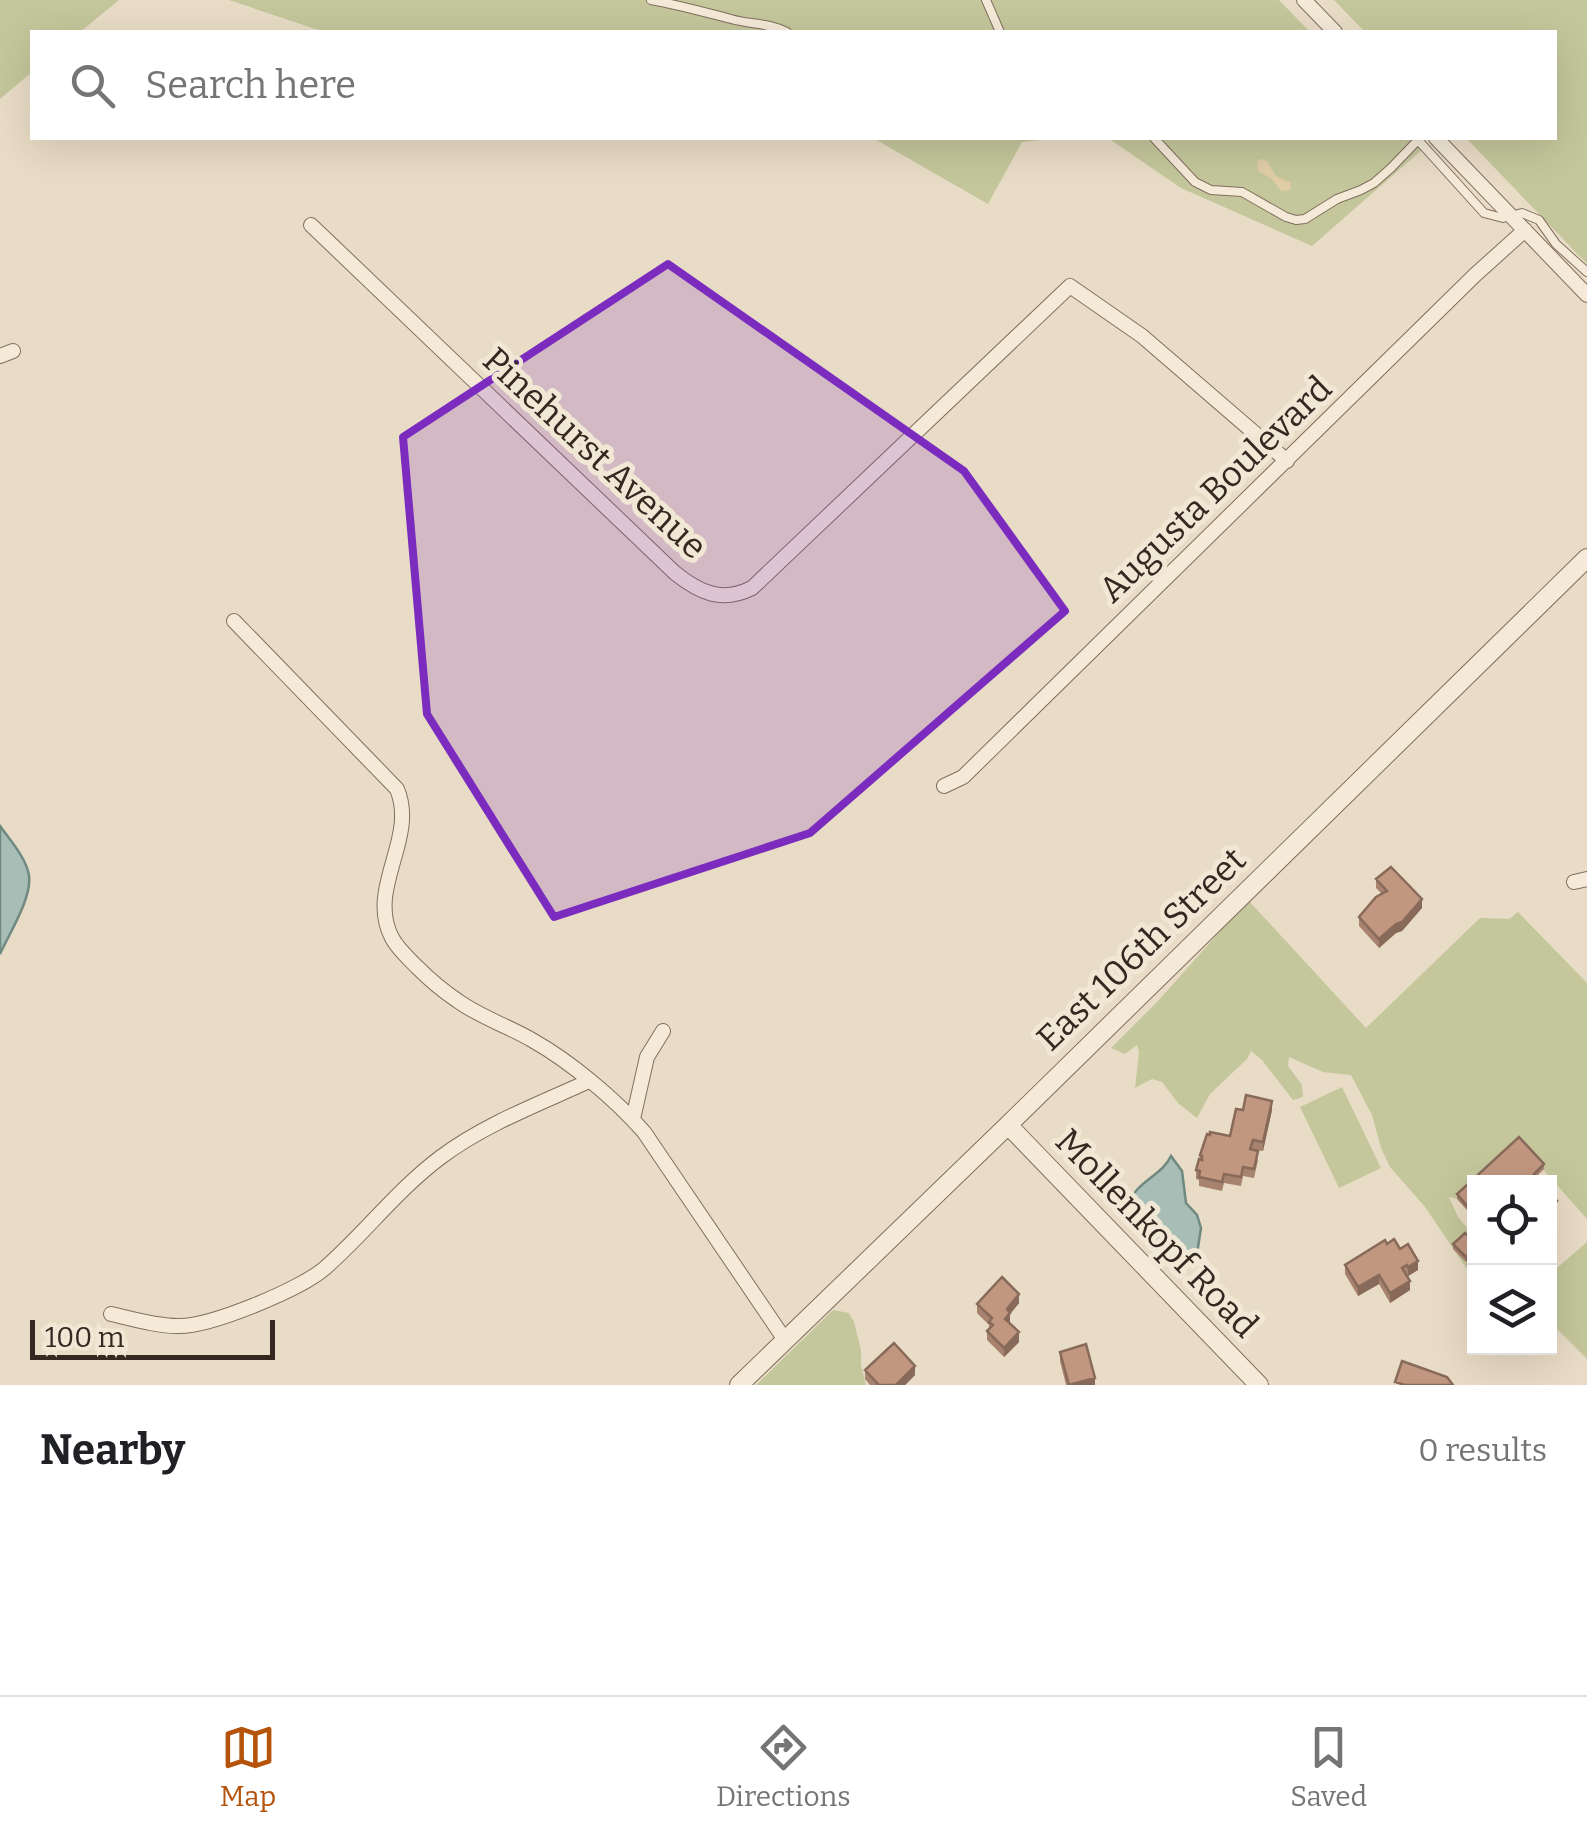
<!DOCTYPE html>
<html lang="en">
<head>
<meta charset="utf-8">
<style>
  :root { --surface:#fff; --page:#f2f2f2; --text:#202124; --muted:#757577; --line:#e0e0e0; --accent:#b45309 }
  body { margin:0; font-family:Bitter,serif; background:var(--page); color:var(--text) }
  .controls { position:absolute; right:30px; bottom:30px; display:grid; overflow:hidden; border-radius:0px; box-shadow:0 10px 40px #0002 }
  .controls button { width:90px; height:90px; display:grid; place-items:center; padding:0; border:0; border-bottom:2px solid var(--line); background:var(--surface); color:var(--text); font:50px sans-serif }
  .scale { position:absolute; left:30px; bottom:25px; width:245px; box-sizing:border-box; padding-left:10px; border:5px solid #342820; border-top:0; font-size:28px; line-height:35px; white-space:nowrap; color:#342820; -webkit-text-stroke:8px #f1e7d5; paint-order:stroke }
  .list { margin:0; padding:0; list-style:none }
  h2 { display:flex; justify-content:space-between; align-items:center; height:130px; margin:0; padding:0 40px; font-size:42px }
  h2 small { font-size:32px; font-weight:400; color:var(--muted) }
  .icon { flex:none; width:55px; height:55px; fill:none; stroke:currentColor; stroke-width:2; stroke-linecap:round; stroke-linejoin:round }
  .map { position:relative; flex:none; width:1587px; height:1385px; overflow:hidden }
  .search { position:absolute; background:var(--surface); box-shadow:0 10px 40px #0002; left:30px; right:30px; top:30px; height:110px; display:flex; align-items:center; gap:25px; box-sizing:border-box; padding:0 35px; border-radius:0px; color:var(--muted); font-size:38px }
  .sheet { height:310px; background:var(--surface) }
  nav { display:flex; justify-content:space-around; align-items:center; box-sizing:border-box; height:140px; border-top:2px solid var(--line); background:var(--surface); font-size:28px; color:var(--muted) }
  nav a { display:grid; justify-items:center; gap:5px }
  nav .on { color:var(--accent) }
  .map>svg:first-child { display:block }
  .green { fill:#c4c69b }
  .sand { fill:#e1cda6 }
  .water { fill:#a7bdb5; stroke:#6f8a81; stroke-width:2.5 }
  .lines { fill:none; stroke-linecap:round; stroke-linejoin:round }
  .service-casing { stroke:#826e5e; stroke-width:10 }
  .minor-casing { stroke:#826e5e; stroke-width:16 }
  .tertiary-casing { stroke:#826e5e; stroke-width:20 }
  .service { stroke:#f5ead8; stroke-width:8 }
  .minor { stroke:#f5ead8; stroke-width:14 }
  .tertiary { stroke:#f5ead8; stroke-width:18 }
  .wall { fill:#a7826e }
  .shaded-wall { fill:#886a5a }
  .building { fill:#c29780; stroke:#886a5a; stroke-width:2.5 }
  .marked { fill:#7b2cbf; fill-opacity:0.2; stroke:#7b2cbf; stroke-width:8; stroke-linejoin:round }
  .labels { text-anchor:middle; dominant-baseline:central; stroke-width:10; stroke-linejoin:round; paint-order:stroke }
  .street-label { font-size:35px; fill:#342820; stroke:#f1e7d5 }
</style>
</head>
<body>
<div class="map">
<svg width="1587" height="1385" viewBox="0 0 1587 1385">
  <rect width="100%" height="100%" fill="#e9dcc6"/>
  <!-- green -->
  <path class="green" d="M0,0H119L80,32H32V72L0,99Z
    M229,0H1279L1310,32H324Z
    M1334,0H1587V264L1466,138H1554V32H1365Z
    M873,138H1062L1022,142L988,204Z
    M1108,138H1412L1423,149L1312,246L1181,188Z
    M1248,900L1366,1028L1480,918L1509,919L1518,912L1587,983V1219L1519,1142L1457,1199L1449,1197L1458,1217L1474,1236V1274L1469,1272L1425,1207L1390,1167L1381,1148L1372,1115L1351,1075L1323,1072L1289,1057L1288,1066L1302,1085L1303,1097L1293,1100L1262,1060L1251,1051L1247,1059L1210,1094L1197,1118L1178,1103L1162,1082L1152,1079L1135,1088L1139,1052L1137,1045L1125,1054L1111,1048L1158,1001Z
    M1342,1087L1381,1168L1339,1188L1300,1107Z
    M1587,1242V1359L1550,1322V1274Z
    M833,1310L849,1313L854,1322L861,1350V1365L866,1385H756Z"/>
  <!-- sand -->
  <path class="sand" d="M1262,159L1267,161L1276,176L1291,183L1290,190L1281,191L1272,179L1258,171L1257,161Z"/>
  <!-- water -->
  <path class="water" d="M0,826C10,840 27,859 29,876C32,898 9,934 0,954Z
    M1171,1156L1182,1171L1186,1203L1197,1215L1201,1228L1197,1254L1191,1261L1183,1263C1168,1258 1153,1244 1151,1228L1134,1215L1129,1205C1134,1182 1162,1176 1171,1156Z"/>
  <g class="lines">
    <defs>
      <path id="service" d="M651,0C679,5 704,12 731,19C752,25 766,22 787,32
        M986,0L1000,32
        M1154,138L1195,182L1211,190L1242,192L1286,217L1296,220L1305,219L1337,199L1361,190L1374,183L1391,168L1418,140L1484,213L1503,218L1522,213L1539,220L1556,244L1587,272"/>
      <path id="minor" d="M1304,0L1335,32
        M1436,138L1587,295
        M311,225L675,573C700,593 722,603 752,588L1070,286L1142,336L1287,461
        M0,356L13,351
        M234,621L397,789C418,839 366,888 392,938C398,949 408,958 417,967C429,979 443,991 458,1001C480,1017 508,1026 532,1040C571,1062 615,1099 644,1132L785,1340
        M944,786L963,777L1475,275L1525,230
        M1574,882L1587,879
        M633,1119L647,1057L663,1031
        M111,1314C133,1319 156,1326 178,1326C210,1327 301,1289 325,1268C365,1233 398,1189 441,1157C485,1124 539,1104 589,1081"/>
      <path id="tertiary" d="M1008,1125L1259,1385
        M739,1385L1008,1125L1587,558"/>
    </defs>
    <!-- service casing -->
    <use href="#service" class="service-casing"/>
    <!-- minor casing -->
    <use href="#minor" class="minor-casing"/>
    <!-- tertiary casing -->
    <use href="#tertiary" class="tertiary-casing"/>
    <!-- service -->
    <use href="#service" class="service"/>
    <!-- minor -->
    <use href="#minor" class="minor"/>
    <!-- tertiary -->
    <use href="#tertiary" class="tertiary"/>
  </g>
  <!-- wall -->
  <path class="wall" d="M1376,879L1422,908L1402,931L1396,933L1379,948L1359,926V917L1382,894L1376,888Z
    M1243,1110H1272L1263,1151L1253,1150L1258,1160L1254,1178L1243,1176L1241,1186L1224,1183L1222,1191L1199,1186V1180L1196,1179V1170L1200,1155L1230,1136Z
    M1519,1137L1544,1164V1169L1536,1177L1541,1182H1474V1218L1457,1199V1194Z
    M1474,1243V1253L1466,1262L1453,1249V1244Z
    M1387,1244L1400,1249L1418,1270L1408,1276L1406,1275L1410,1290L1390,1303L1379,1284L1358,1296L1345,1274V1265Z
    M1019,1303L1010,1314V1323L1019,1342L1004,1357L987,1340V1331L989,1328V1325L977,1313V1304Z
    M1060,1352L1095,1385H1066L1060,1361Z
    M865,1370L915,1375L905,1385H870L865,1379Z"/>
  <!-- shaded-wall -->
  <path class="shaded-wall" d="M1422,899V908L1402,931L1396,933L1379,948V939Z
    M1272,1101V1110L1263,1151V1142Z
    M1474,1249V1253L1466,1262V1257Z
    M1418,1261V1270L1408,1276V1267Z
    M1379,1275V1284L1358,1296V1287Z
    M1410,1281V1290L1390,1303V1293Z
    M1019,1294V1303L1010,1314V1322L1005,1328L1007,1309Z
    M1019,1332V1342L1004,1357V1348Z
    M915,1366V1375L905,1385H896Z
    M1095,1378V1385H1069Z"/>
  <!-- building -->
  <path class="building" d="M1391,867L1422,899L1402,922L1396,924L1379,939L1359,917L1376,897L1387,891L1376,879Z
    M1246,1095L1272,1101L1263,1142L1253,1140L1250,1149L1258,1151L1254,1169L1243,1167L1241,1177L1224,1174L1222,1182L1199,1177L1200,1171L1196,1170L1199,1159L1202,1160V1156L1200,1155L1207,1134L1210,1135V1132L1230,1136L1236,1109L1243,1110Z
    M1519,1137L1544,1164L1534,1174L1541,1182H1474V1214L1457,1194Z
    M1550,1192L1557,1201L1550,1208Z
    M1465,1233L1474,1243V1249L1466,1257L1453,1244Z
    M1394,1239L1400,1249L1408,1244L1418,1261L1408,1267L1407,1265L1402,1268L1410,1281L1390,1293L1379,1275L1358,1287L1345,1265L1385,1240L1387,1244Z
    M1002,1277L1019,1294L1007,1309L1010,1313L1005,1319L1019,1332L1004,1348L987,1331L993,1325L989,1322L992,1318L977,1304Z
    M894,1343L915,1366L896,1385H879L865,1370Z
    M1086,1344L1095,1378L1069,1385L1060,1352Z
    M1402,1361L1447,1377L1453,1385H1405L1395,1382Z"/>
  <!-- marked area -->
  <path class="marked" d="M668,264L964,471L1065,611L810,833L554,917L427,714L403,437Z"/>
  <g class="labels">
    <!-- street labels -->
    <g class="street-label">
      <text transform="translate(595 453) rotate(43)">Pinehurst Avenue</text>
      <text transform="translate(1215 489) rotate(-44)">Augusta Boulevard</text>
      <text transform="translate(1141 949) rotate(-44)">East 106th Street</text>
      <text transform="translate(1157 1233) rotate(46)">Mollenkopf Road</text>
    </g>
  </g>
</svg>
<div class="controls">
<button><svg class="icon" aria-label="locate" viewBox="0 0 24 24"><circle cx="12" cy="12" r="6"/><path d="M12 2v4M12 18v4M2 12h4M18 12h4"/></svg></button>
<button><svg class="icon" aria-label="layers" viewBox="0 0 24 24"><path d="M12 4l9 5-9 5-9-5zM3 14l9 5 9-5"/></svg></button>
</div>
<div class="scale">100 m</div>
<div class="search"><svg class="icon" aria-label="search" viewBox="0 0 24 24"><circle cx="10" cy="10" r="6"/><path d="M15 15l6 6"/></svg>Search here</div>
</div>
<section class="sheet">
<h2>Nearby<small>0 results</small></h2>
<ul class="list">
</ul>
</section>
<nav>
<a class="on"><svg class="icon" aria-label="map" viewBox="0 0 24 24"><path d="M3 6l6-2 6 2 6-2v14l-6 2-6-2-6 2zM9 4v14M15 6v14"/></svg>Map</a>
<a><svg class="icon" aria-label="directions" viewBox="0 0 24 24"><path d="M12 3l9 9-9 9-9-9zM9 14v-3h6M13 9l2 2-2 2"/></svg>Directions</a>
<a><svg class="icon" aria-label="saved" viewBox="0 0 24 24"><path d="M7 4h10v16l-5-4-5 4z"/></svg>Saved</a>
</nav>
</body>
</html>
